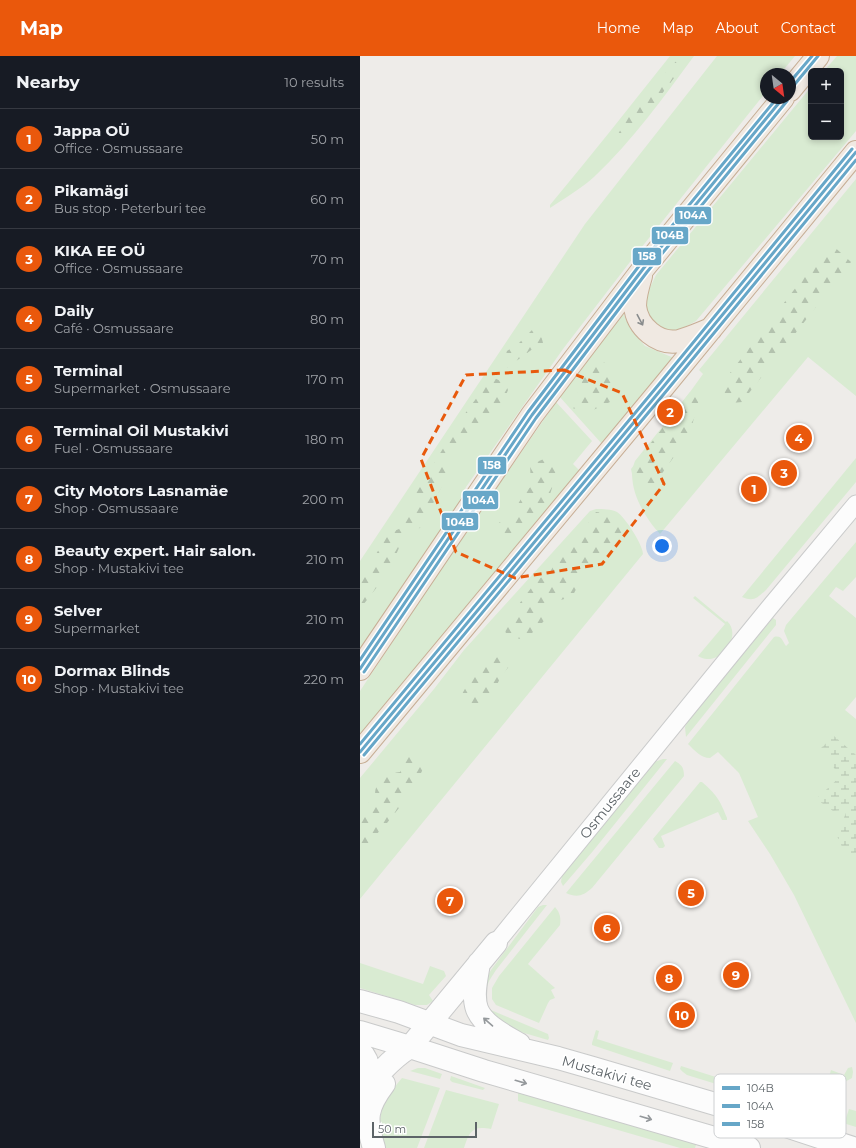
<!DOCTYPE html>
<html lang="en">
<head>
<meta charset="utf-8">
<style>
  :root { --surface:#171b24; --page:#20242c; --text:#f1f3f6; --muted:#9ea1a6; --line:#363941; --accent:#ea580c }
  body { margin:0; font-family:Montserrat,sans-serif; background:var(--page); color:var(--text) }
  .controls { position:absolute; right:12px; top:12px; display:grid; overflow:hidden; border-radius:6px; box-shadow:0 2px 6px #0003 }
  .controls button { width:36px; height:36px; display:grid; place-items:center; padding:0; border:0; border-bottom:1px solid var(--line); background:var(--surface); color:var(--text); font:20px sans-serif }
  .compass { position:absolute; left:400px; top:12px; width:36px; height:36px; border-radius:50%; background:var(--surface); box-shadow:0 2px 6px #0003; rotate:151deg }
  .scale { position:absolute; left:12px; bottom:10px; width:105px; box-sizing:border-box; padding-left:4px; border:2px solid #5d6468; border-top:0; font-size:11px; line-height:14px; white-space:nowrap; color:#5d6468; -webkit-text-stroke:3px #fff; paint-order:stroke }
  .you { position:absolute; left:302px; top:490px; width:14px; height:14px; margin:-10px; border:3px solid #fff; border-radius:50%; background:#1a73e8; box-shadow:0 0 0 6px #1a73e833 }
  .badge { display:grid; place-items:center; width:26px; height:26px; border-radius:50%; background:var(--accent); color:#fff; font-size:13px; font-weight:700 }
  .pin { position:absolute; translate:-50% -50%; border:2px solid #fff; box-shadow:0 1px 4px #0006 }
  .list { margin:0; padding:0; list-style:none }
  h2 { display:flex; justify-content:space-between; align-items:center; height:52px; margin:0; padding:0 16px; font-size:17px }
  h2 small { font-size:13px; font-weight:400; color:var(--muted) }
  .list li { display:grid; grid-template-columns:26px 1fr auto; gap:12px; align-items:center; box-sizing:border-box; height:60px; padding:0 16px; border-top:1px solid var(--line) }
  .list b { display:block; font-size:15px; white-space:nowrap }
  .list p { margin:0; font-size:13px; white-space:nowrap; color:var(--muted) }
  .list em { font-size:13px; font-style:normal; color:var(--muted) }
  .map { position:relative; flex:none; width:496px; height:1092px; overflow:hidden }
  header { display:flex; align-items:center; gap:24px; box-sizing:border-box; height:56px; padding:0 20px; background:var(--accent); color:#fff }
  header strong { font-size:19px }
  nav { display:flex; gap:22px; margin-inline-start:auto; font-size:14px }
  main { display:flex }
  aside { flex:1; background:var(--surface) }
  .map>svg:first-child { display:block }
  .green { fill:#d9ebd2 }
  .forest { fill:url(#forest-firs) }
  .wetland { fill:url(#wetland-marsh) }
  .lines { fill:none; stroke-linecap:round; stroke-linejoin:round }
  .street-casing { stroke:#cacbcb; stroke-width:19 }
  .secondary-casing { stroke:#c9caca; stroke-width:24 }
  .highway-casing { stroke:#c7ae95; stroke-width:24 }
  .street { stroke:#fcfcfc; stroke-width:17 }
  .secondary { stroke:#fcfcfc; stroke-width:22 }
  .highway { stroke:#f0e9e2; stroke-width:22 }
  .bus-1-casing { stroke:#fff; stroke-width:6 }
  .bus-2-casing { stroke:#fff; stroke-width:6 }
  .bus-3-casing { stroke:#fff; stroke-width:6 }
  .bus-1 { stroke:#67a7c8; stroke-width:3 }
  .bus-2 { stroke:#67a7c8; stroke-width:3 }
  .bus-3 { stroke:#67a7c8; stroke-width:3 }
  .oneway { stroke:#898c8d }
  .oneway2 { stroke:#95999c }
  .marked { fill:none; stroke:#e8590c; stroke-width:3; stroke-dasharray:8 5; stroke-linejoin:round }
  .labels { text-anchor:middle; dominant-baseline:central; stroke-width:3.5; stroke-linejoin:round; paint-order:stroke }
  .street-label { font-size:14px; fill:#5d6468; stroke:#fff }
  .key { fill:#fff; stroke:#ced0d2; stroke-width:1 }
  .key-label { font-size:11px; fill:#5d6468 }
  .line-badge { stroke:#fff; stroke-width:1.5 }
  .badge-label { font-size:11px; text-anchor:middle; font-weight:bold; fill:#fff }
</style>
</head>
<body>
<header>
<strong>Map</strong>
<nav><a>Home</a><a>Map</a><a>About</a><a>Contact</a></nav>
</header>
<main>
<aside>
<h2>Nearby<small>10 results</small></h2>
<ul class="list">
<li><span class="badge">1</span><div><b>Jappa OÜ</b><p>Office · Osmussaare</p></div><em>50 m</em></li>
<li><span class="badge">2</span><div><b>Pikamägi</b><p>Bus stop · Peterburi tee</p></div><em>60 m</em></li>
<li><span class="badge">3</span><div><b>KIKA EE OÜ</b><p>Office · Osmussaare</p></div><em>70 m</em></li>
<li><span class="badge">4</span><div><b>Daily</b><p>Café · Osmussaare</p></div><em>80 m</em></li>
<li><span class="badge">5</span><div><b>Terminal</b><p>Supermarket · Osmussaare</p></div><em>170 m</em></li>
<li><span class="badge">6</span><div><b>Terminal Oil Mustakivi</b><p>Fuel · Osmussaare</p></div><em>180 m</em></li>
<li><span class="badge">7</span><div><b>City Motors Lasnamäe</b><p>Shop · Osmussaare</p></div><em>200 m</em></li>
<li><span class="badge">8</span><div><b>Beauty expert. Hair salon.</b><p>Shop · Mustakivi tee</p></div><em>210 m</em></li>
<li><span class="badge">9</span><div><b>Selver</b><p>Supermarket</p></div><em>210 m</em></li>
<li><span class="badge">10</span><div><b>Dormax Blinds</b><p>Shop · Mustakivi tee</p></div><em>220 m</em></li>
</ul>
</aside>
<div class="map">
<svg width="496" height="1092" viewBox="0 0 496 1092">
  <defs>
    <pattern id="forest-firs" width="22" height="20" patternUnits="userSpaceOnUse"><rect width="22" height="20" fill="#d9ebd2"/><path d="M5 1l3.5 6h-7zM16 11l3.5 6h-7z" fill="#b3c2ae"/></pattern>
    <pattern id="wetland-marsh" width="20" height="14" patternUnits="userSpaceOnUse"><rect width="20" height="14" fill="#d9ebd2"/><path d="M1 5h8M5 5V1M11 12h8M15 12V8" fill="none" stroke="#b3c2ae"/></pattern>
  </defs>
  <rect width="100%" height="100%" fill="#eeece9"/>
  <!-- green -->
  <path class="green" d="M310,0H334C303,42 273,84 235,120C222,132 205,142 190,152V149C231,100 270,50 310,0Z
    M357,0H435L420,18H406V36L273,202L203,293L106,431L92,461L0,602V505L225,168Z
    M477,0H496V75L336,265C326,271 310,279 299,271C294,267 290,261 286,257V240L296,219L451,31V81H481V15H464Z
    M496,123V340L448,301L300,478C284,461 265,429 275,405L330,336L343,318L339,314Z
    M262,255L271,274L285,290L314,302L242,388L199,340Z
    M196,346L232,385L213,408L221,416L0,684V635L95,492Z
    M496,402V426L406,534C397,542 394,546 382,541Z
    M236,453C243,453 251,453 257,456C265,461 283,489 283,498L0,843V722L74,633L104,594L230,455Z
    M496,486V521L483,535L476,531L469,540L496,562V641L485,654L496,663V967L434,839L410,798L388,765L398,761L379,717L358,696L350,702C341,702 334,694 328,688L414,581C422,579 422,585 426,590L429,587L424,575L426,569Z
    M335,540L366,566L367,565C381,578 365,604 347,603C344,603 340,601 338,600L365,568L333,542Z
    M413,562L416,564V569L326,681L325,671L329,663Z
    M303,703H307L233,795L203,830L201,826L202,819L294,706Z
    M315,705C322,709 324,712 324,720L232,832C223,840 217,842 206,837Z
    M340,726H342C356,738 360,744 367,762V764H362L358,756L301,780L305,790L303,792H299L293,783Z
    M183,849H187L136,914L129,925L123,943L126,923L131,914L178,851Z
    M195,851C200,857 201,861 200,869L168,908L195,932L191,934L195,942L190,944L188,947L179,967L136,949L132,943V932L139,920Z
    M0,907L63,928L70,910L84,915L86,920L69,939L73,945L67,949H55L0,932Z
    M126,952L188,978L189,982L188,984L147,972Z
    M236,974L239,975L237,983L313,1007L310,1015L232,989V987Z
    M321,1010L486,1062L489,1053L496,1055V1071L327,1019L323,1016L320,1013Z
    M492,1011L493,1016L492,1022L470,1034L467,1028L471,1014L484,1019L488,1012Z
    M58,1012H65L82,1018L80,1023L50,1015Z
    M91,1020L125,1032L123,1034L92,1026L90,1024Z
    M42,1022L80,1032L57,1092H25C13,1064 23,1044 42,1022Z
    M158,1033L334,1086L336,1089L335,1092H320L158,1045Z
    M86,1034L139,1048L131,1073C112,1069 109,1076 104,1092H64Z"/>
  <!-- forest -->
  <path class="forest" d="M321,0H331L281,65L263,83L256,82L269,58L279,45Z
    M470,187L491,206L382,346L361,348L370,317Z
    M175,271L180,275L183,287L174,292L144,314L142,310L147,295L159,287Z
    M237,303L251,310L255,326L250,346L229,356L212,352L226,315Z
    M132,321L145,327L148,334L144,344L114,381L98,389L88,407L84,426L61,471L42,485L28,517L3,549L0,547V524L29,477L39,473L55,452L54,439L104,359Z
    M330,336L339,344L329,380L290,434L274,428L271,413Z
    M186,402L197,406C195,425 191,444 177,459C170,467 159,474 151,481L133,471L152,458L164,438L171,430L170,409Z
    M236,456L258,459L263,474L252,490L233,512L223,520L212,541L193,546L184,565L165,584L147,580L143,569L178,523L189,518L200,498H209L220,478Z
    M144,599L151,608C148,612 144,616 141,621C131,638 135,648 112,655L101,640L122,602L128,604Z
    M63,697L66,707L51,737L27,767L0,796V753L15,742C15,739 15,734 16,732C21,722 31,717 40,716L46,698L58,699Z"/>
  <!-- wetland -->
  <path class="wetland" d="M474,680L496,699V800L483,793L477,780L487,754L473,755L456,743L480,721L461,692Z"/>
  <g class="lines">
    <defs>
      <path id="street" d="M136,887L409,552L496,448"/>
      <path id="secondary" d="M119,907C117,921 112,939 117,953C123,969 145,980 159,988
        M0,945L39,956L101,979L198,1002L233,1012L389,1058L493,1092
        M0,976L50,991L124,1015L389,1092
        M0,995C13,1008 8,1021 3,1037
        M0,1041C14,1023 30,1003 50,991L136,887
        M14,1092C5,1063 6,1052 24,1028"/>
      <path id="highway" d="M430,34L458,0
        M281,220C278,230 275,240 275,250C277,271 298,289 319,285C330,282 341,277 351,273
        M0,613L172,359L283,213L423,42
        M0,696L304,330L496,96"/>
    </defs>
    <!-- street casing -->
    <use href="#street" class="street-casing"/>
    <!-- secondary casing -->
    <use href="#secondary" class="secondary-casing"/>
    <!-- highway casing -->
    <use href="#highway" class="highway-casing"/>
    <!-- street -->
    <use href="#street" class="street"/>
    <!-- secondary -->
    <use href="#secondary" class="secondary"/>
    <!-- highway -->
    <use href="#highway" class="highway"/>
    <defs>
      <path id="bus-1" d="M430,34L458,0
        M0,613L172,359L283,213L423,42
        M0,696L304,330L496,96"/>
      <path id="bus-2" d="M4,616L176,362L287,216L427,45
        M4,699L308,333L496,104"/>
      <path id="bus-3" d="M430,26L452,0
        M0,604L168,356L279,210L417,42
        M0,688L300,327L492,93"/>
    </defs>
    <!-- bus-1 casing -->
    <use href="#bus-1" class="bus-1-casing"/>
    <!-- bus-2 casing -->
    <use href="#bus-2" class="bus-2-casing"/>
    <!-- bus-3 casing -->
    <use href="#bus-3" class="bus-3-casing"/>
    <!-- bus-1 -->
    <use href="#bus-1" class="bus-1"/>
    <!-- bus-2 -->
    <use href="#bus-2" class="bus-2"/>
    <!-- bus-3 -->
    <use href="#bus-3" class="bus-3"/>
  </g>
  <!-- one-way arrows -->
  <defs><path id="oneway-shaft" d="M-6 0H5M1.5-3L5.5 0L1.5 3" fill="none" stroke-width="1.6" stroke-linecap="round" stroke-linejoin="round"/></defs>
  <use class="oneway" href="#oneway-shaft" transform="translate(280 264) rotate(62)"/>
  <g class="oneway2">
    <use href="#oneway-shaft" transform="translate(128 966) rotate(-139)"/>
    <use href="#oneway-shaft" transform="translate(161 1026) rotate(16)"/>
    <use href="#oneway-shaft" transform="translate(286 1062) rotate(16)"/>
  </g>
  <!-- marked area -->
  <path class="marked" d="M204,314L262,337L304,428L242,508L155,522L96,496L61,403L106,319Z"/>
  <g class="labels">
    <!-- street labels -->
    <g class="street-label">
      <text transform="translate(250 747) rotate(-51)">Osmussaare</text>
      <text transform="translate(247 1017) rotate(16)">Mustakivi tee</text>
    </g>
  </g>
  <!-- legend -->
  <rect x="354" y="1018" width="132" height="64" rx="6" class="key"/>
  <rect x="362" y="1030" width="18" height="4" fill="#67a7c8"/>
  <rect x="362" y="1048" width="18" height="4" fill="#67a7c8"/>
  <rect x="362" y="1066" width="18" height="4" fill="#67a7c8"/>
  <g class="key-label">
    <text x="387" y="1036">104B</text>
    <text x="387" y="1054">104A</text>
    <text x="387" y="1072">158</text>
  </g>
  <g class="line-badge">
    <rect x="314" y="150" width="38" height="19" rx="4" fill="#67a7c8"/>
    <rect x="291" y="170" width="38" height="19" rx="4" fill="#67a7c8"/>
    <rect x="272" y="191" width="30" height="19" rx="4" fill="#67a7c8"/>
    <rect x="117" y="400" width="30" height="19" rx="4" fill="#67a7c8"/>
    <rect x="102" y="434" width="37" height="20" rx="4" fill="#67a7c8"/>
    <rect x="81" y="456" width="38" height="19" rx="4" fill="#67a7c8"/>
  </g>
  <g class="badge-label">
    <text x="333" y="163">104A</text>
    <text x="310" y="183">104B</text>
    <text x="287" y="204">158</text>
    <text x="132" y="413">158</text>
    <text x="121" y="448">104A</text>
    <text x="100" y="470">104B</text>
  </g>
</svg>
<div class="controls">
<button>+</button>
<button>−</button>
</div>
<svg class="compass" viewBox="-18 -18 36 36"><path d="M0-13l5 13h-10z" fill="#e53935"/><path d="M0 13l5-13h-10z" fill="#9ea1a6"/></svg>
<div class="scale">50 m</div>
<div class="you"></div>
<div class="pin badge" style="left:394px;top:433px">1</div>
<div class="pin badge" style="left:310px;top:356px">2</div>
<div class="pin badge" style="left:424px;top:417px">3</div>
<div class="pin badge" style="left:439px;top:382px">4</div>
<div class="pin badge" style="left:331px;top:837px">5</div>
<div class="pin badge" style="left:247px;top:872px">6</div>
<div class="pin badge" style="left:90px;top:845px">7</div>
<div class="pin badge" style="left:309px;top:922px">8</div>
<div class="pin badge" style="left:376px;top:919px">9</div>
<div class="pin badge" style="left:322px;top:959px">10</div>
</div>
</main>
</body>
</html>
